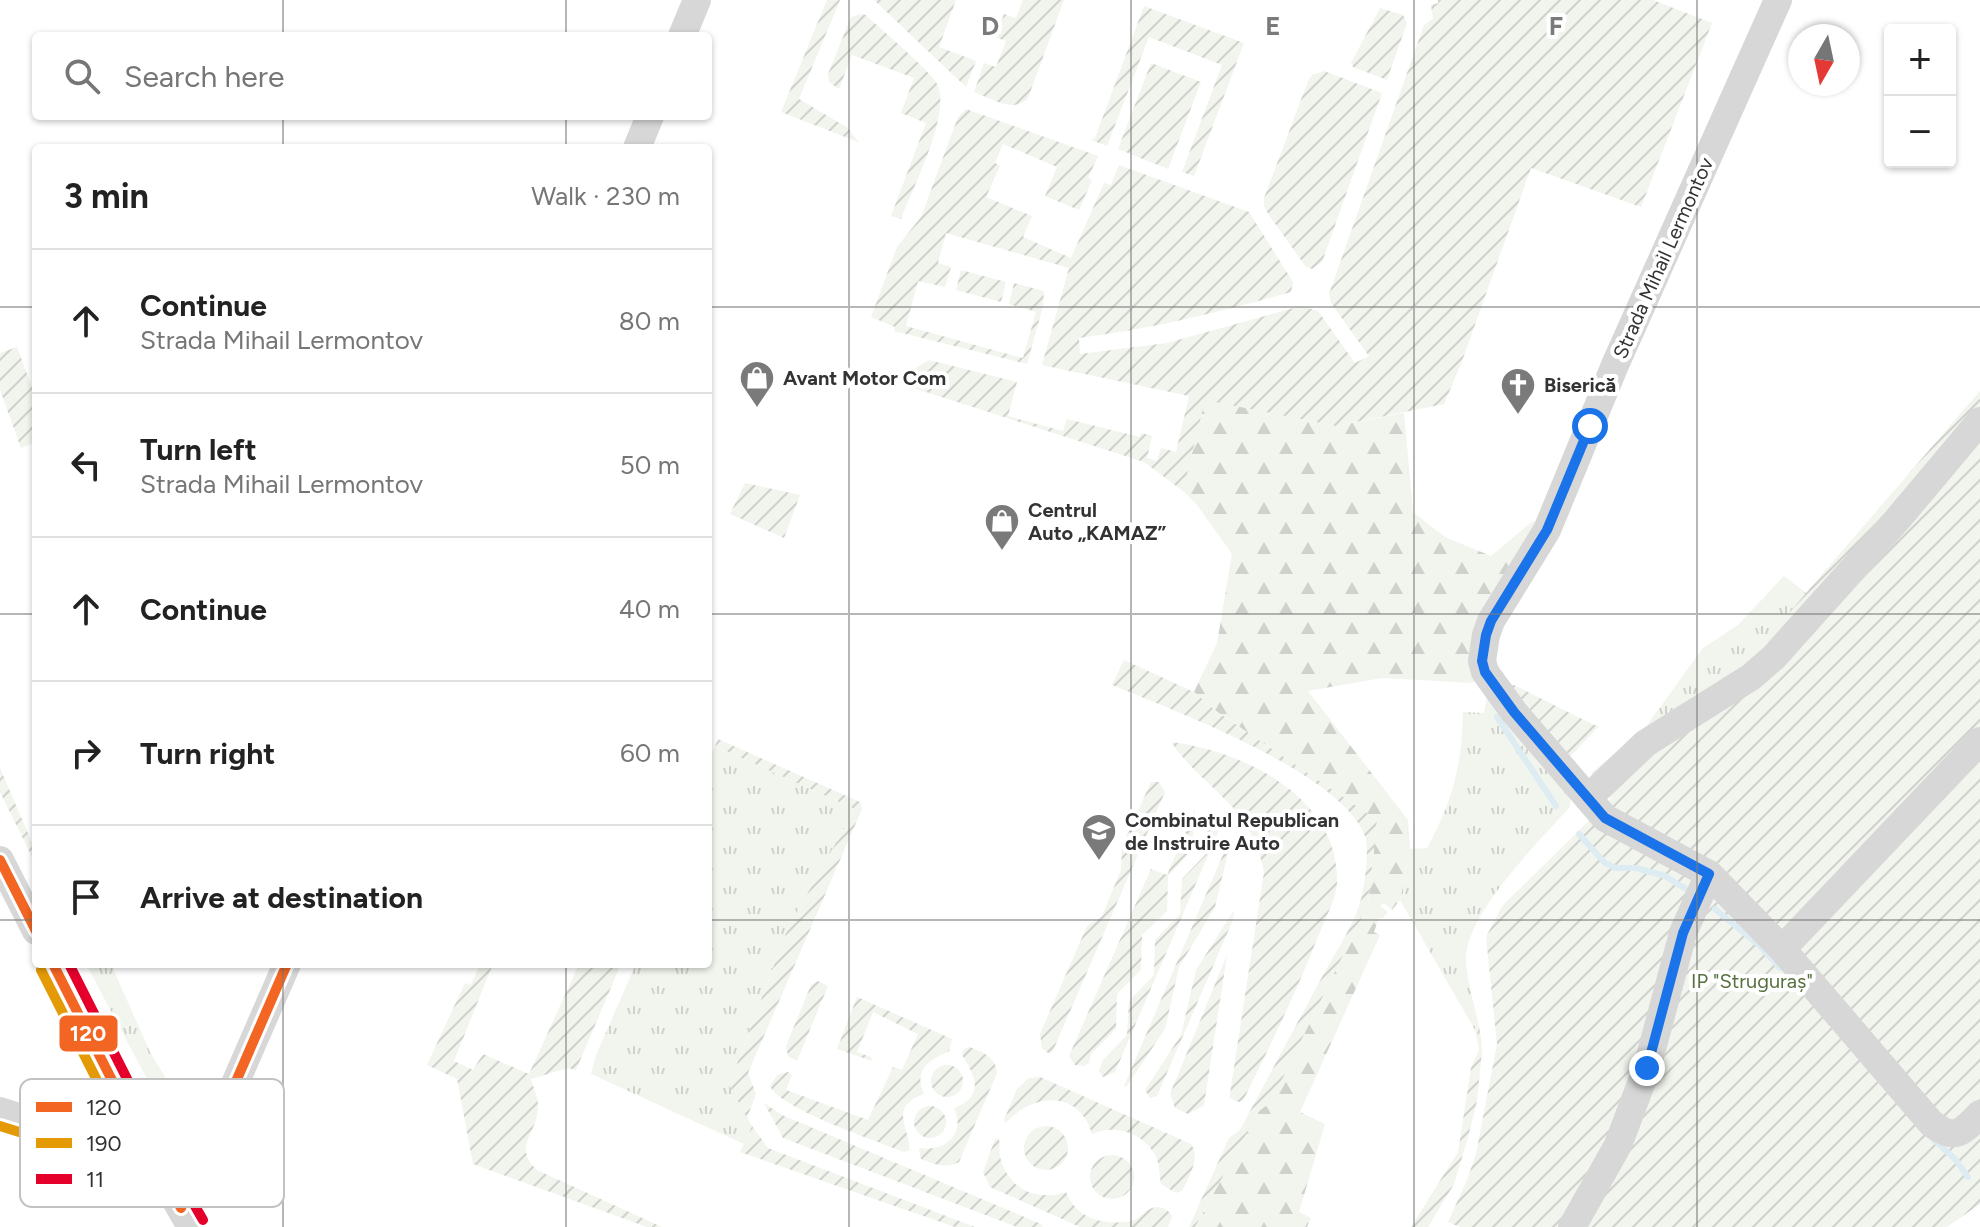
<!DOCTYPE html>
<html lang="en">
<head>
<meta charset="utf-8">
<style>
  :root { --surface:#fff; --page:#f2f2f2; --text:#222; --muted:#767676; --line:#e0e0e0 }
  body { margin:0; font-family:Figtree,sans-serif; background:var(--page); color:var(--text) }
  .controls { position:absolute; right:24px; top:24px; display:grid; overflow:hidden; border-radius:8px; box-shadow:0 2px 6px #0004 }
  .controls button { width:72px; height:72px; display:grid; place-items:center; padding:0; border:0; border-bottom:2px solid var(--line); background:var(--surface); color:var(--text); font:40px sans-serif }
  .compass { position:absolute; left:1788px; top:24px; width:72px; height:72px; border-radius:50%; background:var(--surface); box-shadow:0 2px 6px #0004; rotate:189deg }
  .stop { position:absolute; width:24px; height:24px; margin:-18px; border:6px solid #1a73e8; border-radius:50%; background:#fff }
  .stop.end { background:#1a73e8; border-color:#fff; box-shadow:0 2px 8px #0008 }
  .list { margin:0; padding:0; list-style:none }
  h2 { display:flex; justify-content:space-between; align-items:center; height:104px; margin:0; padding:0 32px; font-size:34px }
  h2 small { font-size:26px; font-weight:400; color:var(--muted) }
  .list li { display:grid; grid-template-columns:52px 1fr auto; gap:24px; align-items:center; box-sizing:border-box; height:144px; padding:0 32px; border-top:2px solid var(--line) }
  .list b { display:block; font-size:30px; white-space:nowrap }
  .list p { margin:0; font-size:26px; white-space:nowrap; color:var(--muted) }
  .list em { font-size:26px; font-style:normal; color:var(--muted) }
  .icon { flex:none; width:44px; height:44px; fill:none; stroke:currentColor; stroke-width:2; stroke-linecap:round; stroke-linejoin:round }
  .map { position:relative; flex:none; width:1980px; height:1227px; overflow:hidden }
  .search { position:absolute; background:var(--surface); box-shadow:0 2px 6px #0004; left:32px; top:32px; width:680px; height:88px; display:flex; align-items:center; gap:20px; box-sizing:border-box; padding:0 28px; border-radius:8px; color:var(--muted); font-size:30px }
  .panel { position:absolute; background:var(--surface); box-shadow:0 2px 6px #0004; left:32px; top:144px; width:680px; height:824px; border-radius:8px }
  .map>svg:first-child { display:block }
  .grass { fill:url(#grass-tufts) }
  .forest { fill:url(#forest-firs) }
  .garden { fill:url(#garden-furrows) }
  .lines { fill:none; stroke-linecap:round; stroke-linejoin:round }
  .stream { stroke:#ddebf3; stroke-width:6 }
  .minor { stroke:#d7d7d7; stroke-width:28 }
  .bus-1-casing { stroke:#fff; stroke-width:16 }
  .bus-2-casing { stroke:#fff; stroke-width:16 }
  .bus-3-casing { stroke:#fff; stroke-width:16 }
  .bus-1 { stroke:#f26522; stroke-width:10 }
  .bus-2 { stroke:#e39a05; stroke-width:10 }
  .bus-3 { stroke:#e4002b; stroke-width:10 }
  .route { stroke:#1a73e8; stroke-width:10 }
  .grid { fill:none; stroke:#7a7a7a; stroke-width:2; stroke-opacity:0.55 }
  .labels { text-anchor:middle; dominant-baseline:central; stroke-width:8; stroke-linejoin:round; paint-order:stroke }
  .street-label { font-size:20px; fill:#333; stroke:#fff }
  .poi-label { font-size:20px; font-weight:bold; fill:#333; stroke:#fff; text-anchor:start }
  .park-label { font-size:20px; fill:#56703f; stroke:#fff }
  .key { fill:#fff; stroke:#c2c2c2; stroke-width:2 }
  .key-label { font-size:22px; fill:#333 }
  .grid-label { font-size:26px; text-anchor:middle; font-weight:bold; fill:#7a7a7a; stroke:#fff; stroke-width:8; stroke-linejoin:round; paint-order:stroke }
  .line-badge { stroke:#fff; stroke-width:3 }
  .badge-label { font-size:22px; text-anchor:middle; font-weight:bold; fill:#fff }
</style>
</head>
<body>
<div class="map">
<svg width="1980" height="1227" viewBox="0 0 1980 1227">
  <defs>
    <pattern id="grass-tufts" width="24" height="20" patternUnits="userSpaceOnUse" patternTransform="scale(2)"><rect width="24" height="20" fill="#f1f5ed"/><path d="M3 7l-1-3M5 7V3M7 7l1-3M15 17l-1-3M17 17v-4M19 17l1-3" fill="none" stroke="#cfd2cc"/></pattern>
    <pattern id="forest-firs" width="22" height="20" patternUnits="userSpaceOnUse" patternTransform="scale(2)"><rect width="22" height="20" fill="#f1f5ed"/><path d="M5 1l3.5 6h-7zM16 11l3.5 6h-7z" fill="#cfd2cc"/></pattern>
    <pattern id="garden-furrows" width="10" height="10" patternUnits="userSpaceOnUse" patternTransform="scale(2)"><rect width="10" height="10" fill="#f1f5ed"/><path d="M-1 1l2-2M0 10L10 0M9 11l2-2" fill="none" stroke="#cfd2cc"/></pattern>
  </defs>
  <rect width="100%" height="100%" fill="#fff"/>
  <!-- grass -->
  <path class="grass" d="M1980,391L1777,648L1645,728L1703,648L1738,625L1784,576L1806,593Z
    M1488,692L1571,792L1570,807C1541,839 1465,915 1466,959C1467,990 1481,1020 1482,1051L1479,1050L1475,1030L1400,900L1410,849L1427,848C1453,800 1462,766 1463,712L1484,713Z
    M715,746L855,809L788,928L729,1085L752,1126L744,1144L591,1074L596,1055L636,964H708V761Z
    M67,964H74L168,1143L161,1141L150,1127Z
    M86,964H111L150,1052L179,1100L215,1078L217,1086L195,1138L182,1145Z"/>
  <!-- forest -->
  <path class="forest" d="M1204,399L1336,426L1404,413L1413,512L1445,537L1491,556L1533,521L1540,522L1473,683L1382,678L1308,691L1408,820L1410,849L1400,900L1392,910L1384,903L1380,906L1388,912L1382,919L1379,918L1374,932L1380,935L1300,1112L1325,1124L1299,1212L1311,1218L1307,1227H1195L1259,1111L1271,1101L1368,904L1377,820L1216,711L1194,692L1217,643L1232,554L1197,505L1183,491Z"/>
  <!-- garden -->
  <path class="garden" d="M827,0H840L799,99L848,128L858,142L781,112Z
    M874,0H956L939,47L976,61L966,87Z
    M1023,0H1064L1028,98C1014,114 990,98 974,92L984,63L996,67L1006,41L995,37L1004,14L1016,18Z
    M1438,0H1653L1712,23L1641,207L1531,168L1461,364L1444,404L1336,426L1205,400L1183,491L1144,462L901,384L904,375L929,360L1017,382L1008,416L1063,431L1067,419L1140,437L1142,433L1152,436L1147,458L1157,461L1161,448L1176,452L1189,396L1042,365L1069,268L946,233L938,263L951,267L945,287L918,281L906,326L1023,358L1036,312L1009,304L1014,283L1044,291L1043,306L1027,364L894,331L895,327L871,317L897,247L921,217L958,117L966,109L1098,156L1088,178L1092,180L1079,210L1045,196L1057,167L1003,144L995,163L1000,166L986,197L1032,216L1023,237L1071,258L1104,183L1111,185L1119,165L1249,212L1293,282L1291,292C1220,312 1151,329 1079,338L1080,354L1167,343L1301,306L1318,311L1355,363L1369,356L1331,303L1329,294L1424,25L1433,19L1431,5L1438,3Z
    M1144,6L1244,43L1194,176L1182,172L1222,65L1149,37L1107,146L1091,140L1095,138Z
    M1380,8L1403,15L1407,23L1387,80L1353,67L1351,63Z
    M861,14L866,15C880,29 930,70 937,84C952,113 912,189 901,219L891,216L926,123L901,113L914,78L852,55L839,89L829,82L828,74L851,17Z
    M1151,63L1201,82L1168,169L1118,149Z
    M1324,71L1382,93L1322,262L1312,269L1306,267L1269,215L1264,206V198L1308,81L1312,75Z
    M961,270L1006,282L1001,302L956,290Z
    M17,347L36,398V442L21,448L0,390V353Z
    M1980,391V1204L1947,1227H1460L1448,1222L1467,1180L1476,1154L1497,1044L1486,937L1502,906L1610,800L1611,793L1591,773L1645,728L1740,670Z
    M745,483L800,495L784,538L730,514Z
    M1124,660L1194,692L1216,711L1377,820L1368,904L1271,1102L1259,1111L1195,1227H1189L1229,1138L1240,1130C1267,1079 1294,1029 1321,979C1333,956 1349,933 1358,909C1364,894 1370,851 1365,836C1342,773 1173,710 1112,685Z
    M1502,679L1594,725L1599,726L1567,760Z
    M718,739L860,802L862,809L748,1073L756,1094L747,1118L729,1085L788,928L855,809L715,746Z
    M1171,742C1243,751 1340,797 1337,883C1336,899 1325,919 1319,934C1297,991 1270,1046 1243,1101L1238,1102L1230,1098V1093L1264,872C1250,802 1208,794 1171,742Z
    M0,768L36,852V865L0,792Z
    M1151,782H1159L1165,792L1055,1046L1052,1052L1048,1053L1042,1048L1040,1034L1087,926L1102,916L1121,870L1122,846Z
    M1195,808L1192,850L1168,876L1167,911L1142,935L1141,970L1117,994L1116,1029L1091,1054L1089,1063L1084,1066L1075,1065L1069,1056L1151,869L1167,875Z
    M1210,820L1216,823L1219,830L1115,1072L1103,1077L1099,1071L1103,1060L1127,1035L1129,1001L1154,975L1155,940L1180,914L1182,879L1206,854L1208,823Z
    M1228,843L1229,848L1215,907L1179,967L1165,1029L1126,1087L1124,1086Z
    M1234,910L1233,920L1157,1096L1150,1098L1145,1090L1181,1035L1196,970Z
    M1227,955L1204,1105L1188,1114L1175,1108L1170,1094Z
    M480,964H493L454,1061L473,1070L483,1054L529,1074L579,964H621L576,1070L568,1068L531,1079C533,1087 538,1097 538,1105C539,1133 511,1146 537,1170L662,1227H647L473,1164L457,1079L427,1065L465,983L471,985Z
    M818,981L828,986L797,1061L788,1056L786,1046L811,985Z
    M857,997L952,1039L949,1051C929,1060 913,1070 924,1094C886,1107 912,1132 909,1150L904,1152C877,1141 780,1109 770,1086L777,1075L788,1072L792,1075L786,1090L868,1120L893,1067L902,1070L918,1034L873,1012L857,1052L871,1057L872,1061L837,1049Z
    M970,1047C983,1052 996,1057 997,1073L959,1162C945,1169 934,1164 921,1159L919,1151L920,1148C946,1152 966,1133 954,1108C986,1097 975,1075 962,1055L964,1049Z
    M1479,1050L1482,1051L1477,1101L1467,1141L1454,1184L1428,1227H1411L1458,1152L1471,1068Z
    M931 1081a16 16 0 1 1 32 0a16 16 0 1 1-32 0Z
    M1040,1077L1191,1144C1201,1159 1189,1175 1183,1190L1176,1193L1161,1184C1159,1173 1160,1162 1154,1153C1141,1132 1114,1124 1092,1134C1079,1089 1032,1093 1006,1123L1004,1120L1017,1089L1029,1078Z
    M764,1103L782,1115L1041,1224L1043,1227H1017L783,1138Z
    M914 1122a16 16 0 1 1 32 0a16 16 0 1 1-32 0Z
    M752,1126L768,1148L975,1227H955L740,1152Z
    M1024 1148a22 22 0 1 1 44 0a22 22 0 1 1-44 0Z
    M999,1138C1000,1144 999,1150 1000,1157C1008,1189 1036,1202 1066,1192C1076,1220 1108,1227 1135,1220C1142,1216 1148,1207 1157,1207C1164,1207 1169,1211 1172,1216L1168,1227H1080L990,1187L983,1172L995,1139Z
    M1090 1177a22 22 0 1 1 44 0a22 22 0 1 1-44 0Z"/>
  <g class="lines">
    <!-- stream -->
    <path class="stream" d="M1497,717L1556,806
      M1579,834L1605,863L1616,868H1636L1665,876L1689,891
      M1715,909L1760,946L1780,968
      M1934,1140L1955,1159L1968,1177"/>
    <!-- minor -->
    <path class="minor" d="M1778,0L1615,365L1547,530L1491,621L1486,635L1482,661L1485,672L1514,712L1605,818L1709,874L1782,949L1931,1123C1954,1141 1961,1134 1980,1114
      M682,36L697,0
      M637,148L650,116
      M1588,798L1646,743L1751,677L1774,657L1897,520L1980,421
      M0,860L36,931
      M1782,949L1980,741
      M53,964L152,1159L191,1227
      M0,1111L152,1159
      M181,1208L287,964
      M1572,1227L1618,1145L1647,1068L1683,933L1709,874"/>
    <defs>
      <path id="bus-1" d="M0,860L36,931
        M53,964L152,1159L181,1208
        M181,1208L287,964"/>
      <path id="bus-2" d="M41,970L140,1165
        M0,1126L148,1172"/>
      <path id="bus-3" d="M69,964L164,1152L203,1220"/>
    </defs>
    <!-- bus-1 casing -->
    <use href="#bus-1" class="bus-1-casing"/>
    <!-- bus-2 casing -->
    <use href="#bus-2" class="bus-2-casing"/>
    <!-- bus-3 casing -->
    <use href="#bus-3" class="bus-3-casing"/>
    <!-- bus-1 -->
    <use href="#bus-1" class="bus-1"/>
    <!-- bus-2 -->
    <use href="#bus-2" class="bus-2"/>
    <!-- bus-3 -->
    <use href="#bus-3" class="bus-3"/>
  </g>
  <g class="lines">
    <!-- route -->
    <path class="route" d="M1590,426L1547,530L1491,621L1486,635L1482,661L1485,672L1514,712L1605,818L1709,874L1683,933L1647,1068"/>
  </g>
  <!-- grid -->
  <path class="grid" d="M283,0V36M566,0V36M849,0V1227M1131,0V1227M1414,0V1227M1697,0V1227M283,116V148M566,116V148M0,307H36M708,307H1980M0,614H36M708,614H1980M0,920H36M708,920H1980M283,964V1227M566,964V1227"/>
  <!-- icons -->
  <defs>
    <symbol id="shop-pin" viewBox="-11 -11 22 30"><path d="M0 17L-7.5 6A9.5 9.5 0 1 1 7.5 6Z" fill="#7a7a7a" stroke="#fff"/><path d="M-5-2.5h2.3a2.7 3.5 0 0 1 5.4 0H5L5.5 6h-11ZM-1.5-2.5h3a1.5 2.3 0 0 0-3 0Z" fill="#fff"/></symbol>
    <symbol id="church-pin" viewBox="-11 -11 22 30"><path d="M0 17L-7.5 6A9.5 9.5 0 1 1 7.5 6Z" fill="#7a7a7a" stroke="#fff"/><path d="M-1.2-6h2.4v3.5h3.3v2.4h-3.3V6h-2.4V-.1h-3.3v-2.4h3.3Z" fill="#fff"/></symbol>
    <symbol id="school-pin" viewBox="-11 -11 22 30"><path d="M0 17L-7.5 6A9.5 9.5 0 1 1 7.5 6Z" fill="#7a7a7a" stroke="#fff"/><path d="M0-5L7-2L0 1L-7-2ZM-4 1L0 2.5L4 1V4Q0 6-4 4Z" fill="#fff"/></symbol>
  </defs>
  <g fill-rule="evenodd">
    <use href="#shop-pin" x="737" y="358" width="40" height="54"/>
    <use href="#church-pin" x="1498" y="365" width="40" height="54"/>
    <use href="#shop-pin" x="982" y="501" width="40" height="54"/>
    <use href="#school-pin" x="1079" y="811" width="40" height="54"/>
  </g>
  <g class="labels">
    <!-- street labels -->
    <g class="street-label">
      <text transform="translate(1663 258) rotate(-66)">Strada Mihail Lermontov</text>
    </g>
    <!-- poi labels -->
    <g class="poi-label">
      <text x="783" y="378">Avant Motor Com</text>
      <text x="1544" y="385">Biserică</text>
      <text x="1028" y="510">Centrul<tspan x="1028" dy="23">Auto „KAMAZ”</tspan></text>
      <text x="1125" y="820">Combinatul Republican<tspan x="1125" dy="23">de Instruire Auto</tspan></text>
    </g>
    <!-- park labels -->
    <g class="park-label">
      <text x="1752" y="981">IP "Struguraș"</text>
    </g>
  </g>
  <!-- legend -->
  <rect x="20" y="1079" width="264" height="128" rx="12" class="key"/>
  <rect x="36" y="1102" width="36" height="10" fill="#f26522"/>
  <rect x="36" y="1138" width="36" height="10" fill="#e39a05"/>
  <rect x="36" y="1174" width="36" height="10" fill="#e4002b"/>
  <g class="key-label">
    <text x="86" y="1115">120</text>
    <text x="86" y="1151">190</text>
    <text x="86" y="1187">11</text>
  </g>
  <g class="grid-label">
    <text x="990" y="35">D</text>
    <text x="1273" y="35">E</text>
    <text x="1556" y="35">F</text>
  </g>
  <rect class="line-badge" x="58" y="1014" width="61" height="39" rx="8" fill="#f26522"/>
  <g class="badge-label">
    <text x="88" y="1041">120</text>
  </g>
</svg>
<div class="controls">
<button>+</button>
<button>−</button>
</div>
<svg class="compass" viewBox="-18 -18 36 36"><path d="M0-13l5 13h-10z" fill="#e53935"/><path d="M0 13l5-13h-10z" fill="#767676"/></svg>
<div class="stop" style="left:1590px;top:426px"></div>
<div class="stop end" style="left:1647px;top:1068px"></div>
<div class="search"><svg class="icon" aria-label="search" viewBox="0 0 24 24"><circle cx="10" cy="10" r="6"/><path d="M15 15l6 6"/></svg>Search here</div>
<section class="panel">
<h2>3 min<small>Walk · 230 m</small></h2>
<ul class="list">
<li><svg class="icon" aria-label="ahead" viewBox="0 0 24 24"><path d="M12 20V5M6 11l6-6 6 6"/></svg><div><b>Continue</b><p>Strada Mihail Lermontov</p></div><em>80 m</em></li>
<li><svg class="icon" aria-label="left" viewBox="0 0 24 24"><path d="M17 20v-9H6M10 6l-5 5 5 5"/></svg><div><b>Turn left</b><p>Strada Mihail Lermontov</p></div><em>50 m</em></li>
<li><svg class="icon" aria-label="ahead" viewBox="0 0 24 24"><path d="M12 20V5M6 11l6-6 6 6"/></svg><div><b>Continue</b></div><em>40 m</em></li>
<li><svg class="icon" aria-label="right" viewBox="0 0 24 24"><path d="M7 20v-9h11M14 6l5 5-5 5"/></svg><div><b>Turn right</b></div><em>60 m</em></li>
<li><svg class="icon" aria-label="arrive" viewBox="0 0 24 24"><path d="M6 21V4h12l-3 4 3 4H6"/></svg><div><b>Arrive at destination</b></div></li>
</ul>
</section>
</div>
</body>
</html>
